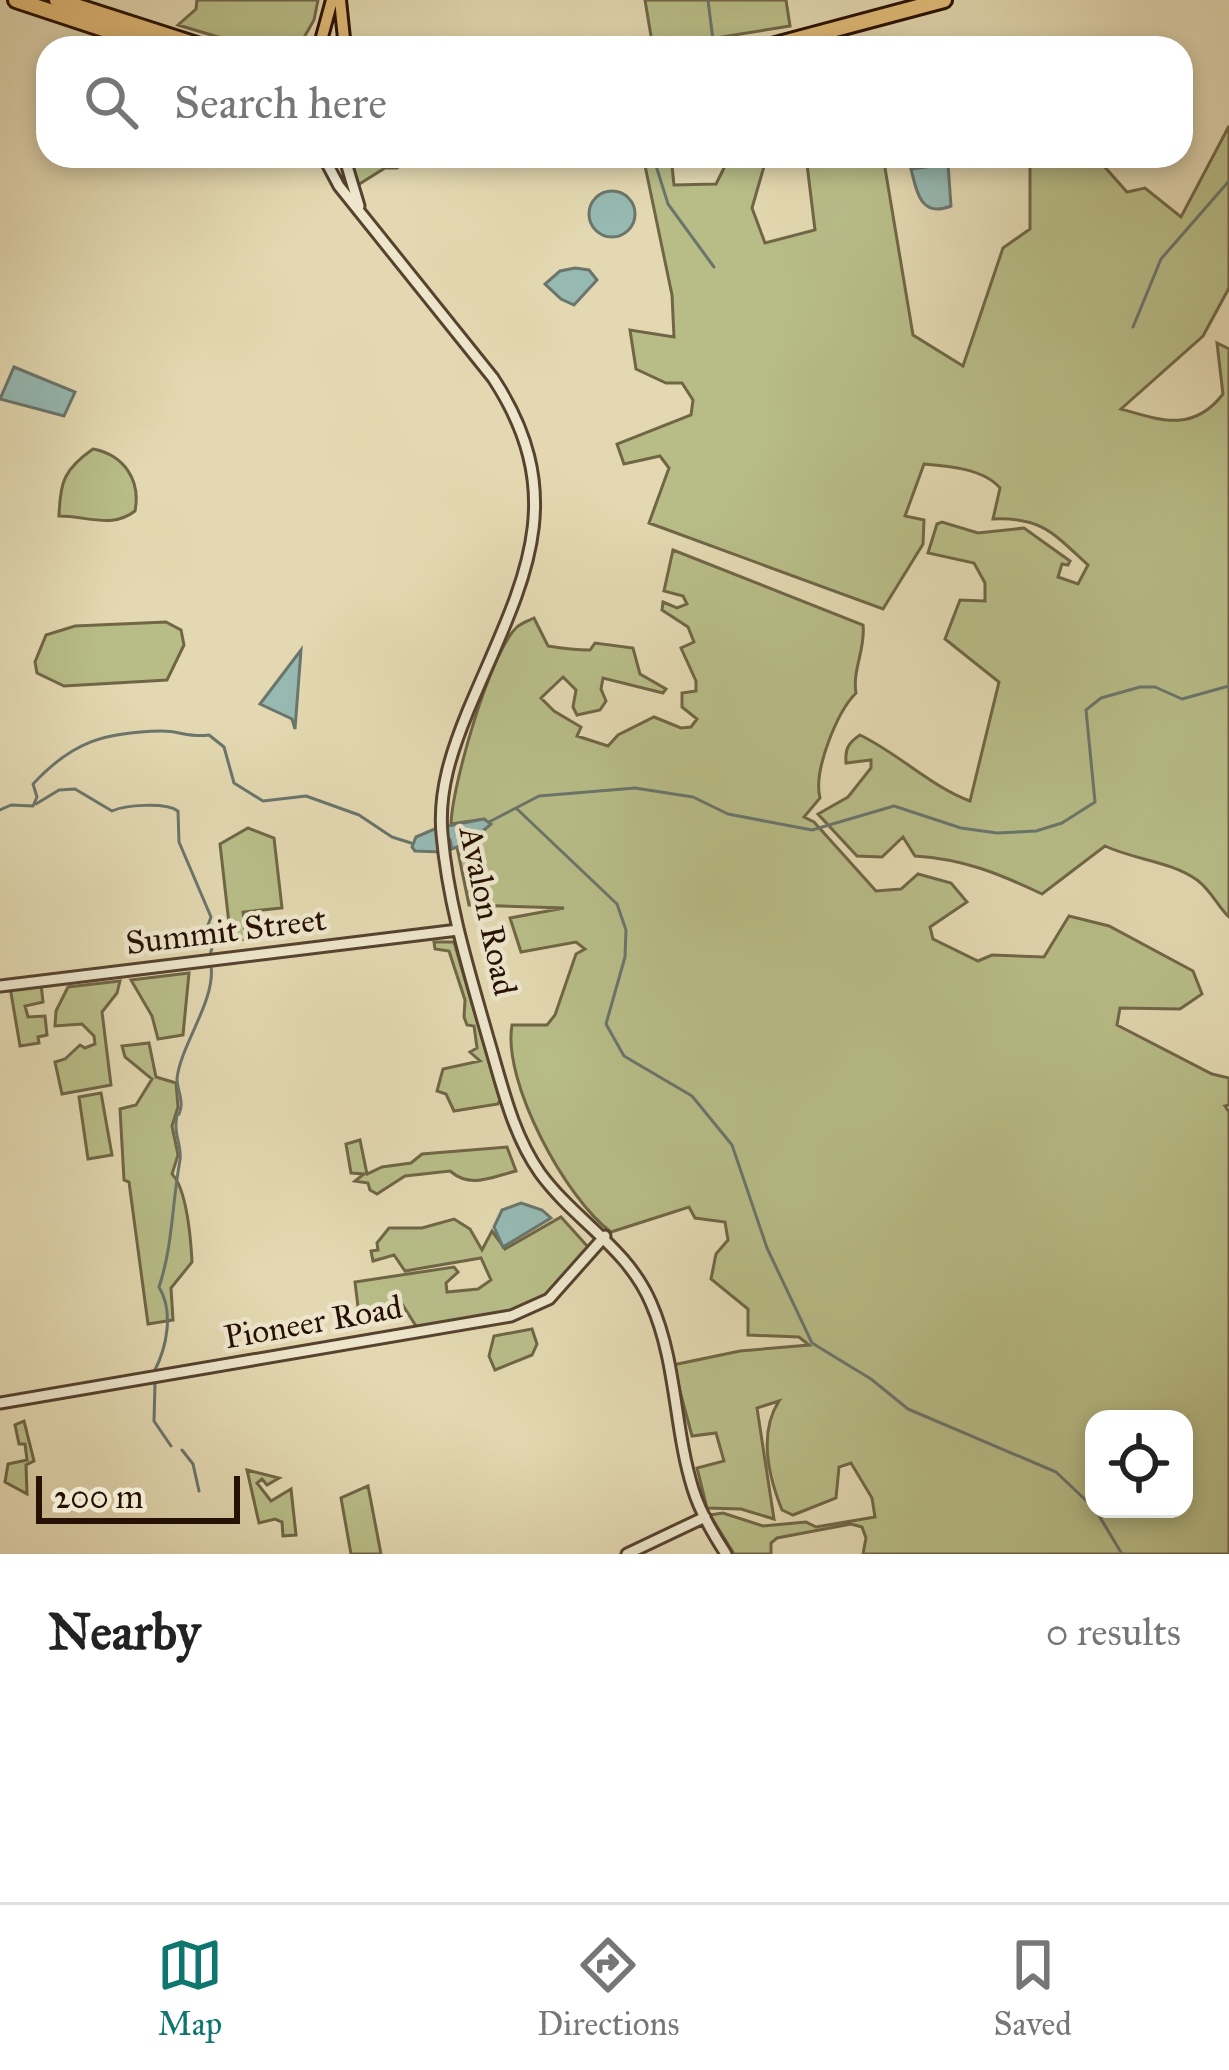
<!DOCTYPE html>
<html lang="en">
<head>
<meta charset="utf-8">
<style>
  :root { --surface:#fff; --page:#f2f2f2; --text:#222; --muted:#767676; --line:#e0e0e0; --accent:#0f766e }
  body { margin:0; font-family:"IM FELL Great Primer",serif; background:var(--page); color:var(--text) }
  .controls { position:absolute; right:36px; bottom:36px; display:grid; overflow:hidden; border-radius:24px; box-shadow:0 6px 18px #0003 }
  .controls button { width:108px; height:108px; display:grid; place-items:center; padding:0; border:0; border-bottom:3px solid var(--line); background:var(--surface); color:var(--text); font:60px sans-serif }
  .scale { position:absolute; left:36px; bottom:30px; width:204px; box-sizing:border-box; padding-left:12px; border:6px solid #271004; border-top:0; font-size:33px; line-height:42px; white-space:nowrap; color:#271004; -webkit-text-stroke:9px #ede6cc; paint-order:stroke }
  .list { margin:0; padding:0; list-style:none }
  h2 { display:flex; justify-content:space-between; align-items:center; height:156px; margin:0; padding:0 48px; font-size:51px }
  h2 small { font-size:39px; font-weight:400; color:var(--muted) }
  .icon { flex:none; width:66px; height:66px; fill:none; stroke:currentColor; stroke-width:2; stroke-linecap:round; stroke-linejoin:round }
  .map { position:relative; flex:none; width:1229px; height:1554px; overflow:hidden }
  .search { position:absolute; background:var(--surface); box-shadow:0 6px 18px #0003; left:36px; right:36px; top:36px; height:132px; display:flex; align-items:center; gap:30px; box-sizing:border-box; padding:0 42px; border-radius:36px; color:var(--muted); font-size:45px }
  .sheet { height:348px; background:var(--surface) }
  nav { display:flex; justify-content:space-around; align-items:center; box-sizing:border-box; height:168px; border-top:3px solid var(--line); background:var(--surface); font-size:33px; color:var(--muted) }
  nav a { display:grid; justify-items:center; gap:6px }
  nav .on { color:var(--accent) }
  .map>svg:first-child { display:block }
  .green { fill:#b8bd88; stroke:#706646; stroke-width:3; fill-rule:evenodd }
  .water { fill:#96b9b2; stroke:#6a756c; stroke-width:3 }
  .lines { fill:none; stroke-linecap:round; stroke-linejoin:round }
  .stream { stroke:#6a756c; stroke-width:3 }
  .minor-casing { stroke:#56422f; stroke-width:15 }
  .major-casing { stroke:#271004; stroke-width:16 }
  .highway-casing { stroke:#271004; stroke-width:20 }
  .minor { stroke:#ede6cc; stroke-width:9 }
  .major { stroke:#e2bc78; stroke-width:10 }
  .highway { stroke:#e2bc78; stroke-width:14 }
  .labels { text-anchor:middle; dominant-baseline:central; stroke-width:9; stroke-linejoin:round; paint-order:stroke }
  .street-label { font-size:33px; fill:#271004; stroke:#ede6cc }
</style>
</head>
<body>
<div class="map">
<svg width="1229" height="1554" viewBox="0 0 1229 1554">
  <rect width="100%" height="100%" fill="#e3d8b1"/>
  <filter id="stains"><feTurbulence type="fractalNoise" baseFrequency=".00167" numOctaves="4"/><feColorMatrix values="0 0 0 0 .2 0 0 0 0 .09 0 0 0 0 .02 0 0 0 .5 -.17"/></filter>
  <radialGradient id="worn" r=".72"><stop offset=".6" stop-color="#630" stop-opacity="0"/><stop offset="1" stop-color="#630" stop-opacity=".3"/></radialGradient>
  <!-- green -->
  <path class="green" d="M197,0H318L314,20L298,48H255L178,25L196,9Z
    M645,0H786L790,26L653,48Z
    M1229,126V288L1203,336L1121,409C1162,421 1194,432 1223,394L1217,343L1229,349V917C1218,907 1211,890 1197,880C1170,861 1135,860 1105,846L1042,894C998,873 963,859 915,856L903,837L882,857L857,856L818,814L848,797L871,768V760L846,763C845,749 848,743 860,735C899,754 932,787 970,801L999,682L945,639L960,600L985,601V583L974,563L928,553L937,524L942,522L978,533L1024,528L1070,561L1068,565L1062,564L1058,577L1078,584L1088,565C1054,534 1042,517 993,519L1000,488C984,469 949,466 924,464L905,516L924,520L923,544L883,609L649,523L669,468L660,456L624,464L617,444L691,415L693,400L682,383H666L636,369L630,330L674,337L672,295L643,156H671L674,185L716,184L730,156H767L752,208L765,243L815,230L806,156H883L913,335L963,366L1003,248L1030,229V156H1101L1103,165L1127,192L1145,188L1181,217Z
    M349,156H412L397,168H385L356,186Z
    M93,449C124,455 141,480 135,511C112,529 87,516 59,516C60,482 64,469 93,449Z
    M673,550L863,625C866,648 852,670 856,693C837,712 813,771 820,798L804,817L814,822L876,891L901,889L918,874L951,883L967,902L930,927L933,939L978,961L992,955L1044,957L1069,916L1109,926L1193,971L1202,994L1180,1009L1120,1008L1117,1025L1212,1074L1229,1078V1105L1225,1106L1229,1112V1554H863L866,1538L862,1527L851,1524L777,1538L771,1543V1554H734L710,1515L723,1513L763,1526L806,1522L816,1527L875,1517L872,1498L851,1463L839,1467L836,1498L793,1515L782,1510C768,1475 759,1432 779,1401L757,1408L774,1519L741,1509L707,1508L697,1468L724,1461L716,1433L692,1436L673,1365L740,1351L809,1345L799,1337L748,1335V1309L711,1279L716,1254L728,1240L725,1222L695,1218L689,1207L611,1232C566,1199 502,1082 512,1025H547L555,1015L576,954L585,949L576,942L521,952L510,918L564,908L469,905L457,847L470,842L490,824L484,819L451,824C452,786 490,652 517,627C522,623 528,621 534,618L548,646C560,648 580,650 590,650L595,643L633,648L640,674L666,689L663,693L603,678L601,689L606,701L600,710L577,715L573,707L576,690L563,677L541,698L554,711L581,727L577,736L608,746L618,735L654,717L681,728L691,727L697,719L682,707V693L696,691V681L681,648L694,642L688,627L662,610L663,602L677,608L687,604L683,596L664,591ZM1094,1419H1184V1509H1094Z
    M166,622L181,630L184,645L167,680L64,686L37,673L35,662L46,635L75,626Z
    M248,828L274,838L282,908L243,912L246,939L231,941L220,844Z
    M434,942H454L500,1100L498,1104L454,1111L446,1094L437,1091L443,1069L480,1061L470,1052L477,1048L474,1026L467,1025L464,1017L465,1000L449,951L435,949Z
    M189,973L183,1035L158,1039L152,1016L131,980Z
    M120,981L117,993L102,1012L111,1085L62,1094L55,1062L65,1059L80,1045L85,1048L95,1044L94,1036L82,1024L55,1026L56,1011L68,987Z
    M41,984L43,1002L25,1006L28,1017L45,1016L47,1035L38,1037L39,1043L20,1046L10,987Z
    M149,1043L156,1077L176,1083L178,1107L172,1126L178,1155L172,1174C187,1189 191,1241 192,1262L171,1288L173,1320L148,1324L129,1182L124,1180L120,1109L136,1105L152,1079L125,1057L122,1046Z
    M101,1093L112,1155L88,1159L79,1097Z
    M360,1140L367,1174L382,1167L411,1163L422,1154L507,1147L516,1171C491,1177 471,1189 450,1171L405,1176L377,1194L370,1190L368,1183L355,1181L364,1174L351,1173L346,1144Z
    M561,1217L589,1248L547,1297L510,1312L418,1329L402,1304L393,1306L392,1317L361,1327L355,1324L359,1315L355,1282L454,1267L458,1272L446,1283L447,1292L478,1289L491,1280L481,1258L405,1271L394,1255L373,1261L371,1251L378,1250L377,1243L389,1228H422L454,1219L470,1229L482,1250L492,1231L505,1249Z
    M532,1329L537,1344L532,1355L495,1370L489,1356L494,1336Z
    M24,1421L34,1461L26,1465L27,1494L5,1482L8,1464L27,1460L25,1444H19L15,1425Z
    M247,1470L279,1478L267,1485L262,1479L257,1483L271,1501L291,1489L296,1535L283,1536L282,1522L275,1519L259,1523Z
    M368,1486L381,1554H351L341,1498Z"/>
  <!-- water -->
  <path class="water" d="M948,164L951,206C921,218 917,193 911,169Z
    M589 214a23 23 0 1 1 46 0a23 23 0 1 1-46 0Z
    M575,268L589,270L597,280L574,305L561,299L545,284L560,271Z
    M14,367L75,392L64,416L0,399Z
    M301,650L295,729L292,719L260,704Z
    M484,819L491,824L470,842L452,849L450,840L439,844L440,852L415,851L412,847L416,837L437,828Z
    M521,1203L542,1210L551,1218L503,1247L494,1227L502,1210Z"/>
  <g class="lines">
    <!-- stream -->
    <path class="stream" d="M708,0L714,48
      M653,156L668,204L714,267
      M1133,327L1161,259L1229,181
      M36,804L59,790L75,789L112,811C125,805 165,802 178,811L179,842L211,917L208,925L215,937L210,955
      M516,808L617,904L626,930L625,957L606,1024L624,1056L692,1096L732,1145L767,1248L812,1343L871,1379L908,1409L1056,1472L1094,1508
      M0,810L11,805L33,806L37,797L33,784C72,742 104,732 162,731C179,731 191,738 209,735L224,747L234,783L263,801L306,796L359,815L392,837L411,843
      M489,822L539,796L635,788L693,797L728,814L812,830L894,806L961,828L997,833L1036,831L1062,823L1095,802L1086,710L1101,698L1140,687H1155L1182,699L1229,686
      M154,1372C167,1347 174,1312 159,1287C173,1245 172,1203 180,1160C182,1148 175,1136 176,1124C177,1106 178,1124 181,1106C182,1097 177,1088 177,1079C180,1046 216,1000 211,966
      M155,1383L154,1421L171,1446
      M182,1450L193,1464L199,1491
      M1095,1509L1122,1554"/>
    <defs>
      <path id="minor" d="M323,156L339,186L493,378C575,503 519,589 468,711C452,750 438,791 442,834C448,904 469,971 488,1038C502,1085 512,1133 540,1173C575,1221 627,1247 651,1303C677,1362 674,1429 693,1489C700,1512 713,1534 726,1554
        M344,156L359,206
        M0,986L458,930
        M0,1403L511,1316L549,1299L605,1236
        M627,1554L705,1517"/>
      <path id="major" d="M340,0L345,48
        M319,48L332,0"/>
      <path id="highway" d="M16,0L161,48
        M57,0L206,48
        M764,48L944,0"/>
    </defs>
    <!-- minor casing -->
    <use href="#minor" class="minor-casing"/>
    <!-- major casing -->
    <use href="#major" class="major-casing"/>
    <!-- highway casing -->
    <use href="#highway" class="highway-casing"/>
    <!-- minor -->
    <use href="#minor" class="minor"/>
    <!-- major -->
    <use href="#major" class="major"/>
    <!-- highway -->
    <use href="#highway" class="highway"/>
  </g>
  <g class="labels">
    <!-- street labels -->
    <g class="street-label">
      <text transform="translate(488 911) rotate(78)">Avalon Road</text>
      <text transform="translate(226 931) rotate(-7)">Summit Street</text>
      <text transform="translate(313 1322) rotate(-10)">Pioneer Road</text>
    </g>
  </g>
  <rect width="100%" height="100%" filter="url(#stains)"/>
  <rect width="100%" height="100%" fill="url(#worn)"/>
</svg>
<div class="controls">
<button><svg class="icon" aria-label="locate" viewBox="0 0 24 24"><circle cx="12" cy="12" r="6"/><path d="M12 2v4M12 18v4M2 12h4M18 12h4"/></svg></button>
</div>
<div class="scale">200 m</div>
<div class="search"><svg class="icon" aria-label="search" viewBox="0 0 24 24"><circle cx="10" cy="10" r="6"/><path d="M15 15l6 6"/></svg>Search here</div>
</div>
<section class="sheet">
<h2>Nearby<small>0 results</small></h2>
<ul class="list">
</ul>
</section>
<nav>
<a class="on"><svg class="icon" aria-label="map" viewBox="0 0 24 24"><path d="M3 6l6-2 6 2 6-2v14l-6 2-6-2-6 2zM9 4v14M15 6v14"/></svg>Map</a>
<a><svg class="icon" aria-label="directions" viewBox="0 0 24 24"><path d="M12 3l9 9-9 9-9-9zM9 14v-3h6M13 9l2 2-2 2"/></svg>Directions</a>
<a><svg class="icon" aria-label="saved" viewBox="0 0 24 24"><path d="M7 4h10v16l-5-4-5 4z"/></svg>Saved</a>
</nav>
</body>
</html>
